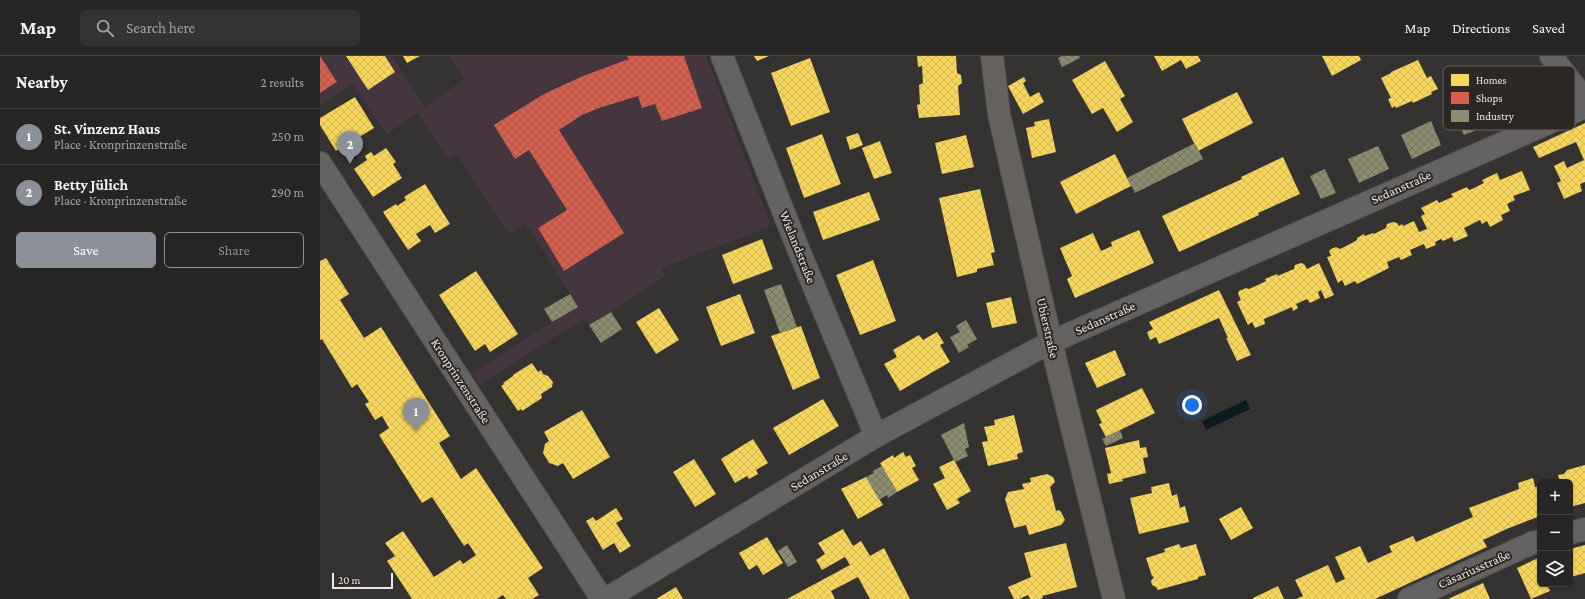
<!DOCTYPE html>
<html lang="en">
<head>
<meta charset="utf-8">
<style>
  :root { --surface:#282625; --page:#343232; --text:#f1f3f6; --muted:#a5a5a7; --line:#444342; --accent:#8c9099 }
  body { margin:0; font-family:"Crimson Pro",serif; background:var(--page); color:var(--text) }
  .controls { position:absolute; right:12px; bottom:12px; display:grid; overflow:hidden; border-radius:6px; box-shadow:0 1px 3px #0004 }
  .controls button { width:36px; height:36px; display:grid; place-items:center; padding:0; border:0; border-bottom:1px solid var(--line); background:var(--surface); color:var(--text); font:20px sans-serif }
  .scale { position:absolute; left:12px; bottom:10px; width:61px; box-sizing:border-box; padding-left:4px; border:2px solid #eae7e5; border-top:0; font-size:11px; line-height:14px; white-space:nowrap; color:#eae7e5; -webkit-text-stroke:3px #2d2825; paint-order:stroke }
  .you { position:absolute; left:872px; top:349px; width:14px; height:14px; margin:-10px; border:3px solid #fff; border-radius:50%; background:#1a73e8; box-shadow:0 0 0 6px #1a73e833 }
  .badge { display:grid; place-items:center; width:26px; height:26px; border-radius:50%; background:var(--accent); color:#fff; font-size:13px; font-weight:700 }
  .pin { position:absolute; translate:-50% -33px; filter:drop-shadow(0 1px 2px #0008) }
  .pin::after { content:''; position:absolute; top:21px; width:14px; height:12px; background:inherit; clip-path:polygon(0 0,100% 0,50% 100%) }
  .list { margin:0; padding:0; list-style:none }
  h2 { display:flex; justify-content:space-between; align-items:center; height:52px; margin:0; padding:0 16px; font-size:17px }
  h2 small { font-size:13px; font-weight:400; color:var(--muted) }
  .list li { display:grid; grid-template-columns:26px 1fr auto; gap:12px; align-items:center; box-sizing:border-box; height:56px; padding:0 16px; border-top:1px solid var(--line) }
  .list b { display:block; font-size:15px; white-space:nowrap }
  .list p { margin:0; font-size:13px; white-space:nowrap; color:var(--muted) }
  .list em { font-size:13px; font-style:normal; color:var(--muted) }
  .actions { display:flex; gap:8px; padding:12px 16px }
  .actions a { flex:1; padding:9px 0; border:1px solid var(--accent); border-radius:6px; text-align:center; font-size:14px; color:var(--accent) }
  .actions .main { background:var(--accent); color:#fff }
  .icon { flex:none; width:22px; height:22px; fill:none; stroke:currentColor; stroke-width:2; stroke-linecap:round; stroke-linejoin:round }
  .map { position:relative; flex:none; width:1265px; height:543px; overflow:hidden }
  header { display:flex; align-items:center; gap:24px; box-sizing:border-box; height:56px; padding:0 20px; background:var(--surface); border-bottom:1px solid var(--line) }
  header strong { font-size:19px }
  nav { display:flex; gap:22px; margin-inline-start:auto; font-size:14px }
  .search { width:280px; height:36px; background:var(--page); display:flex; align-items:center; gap:10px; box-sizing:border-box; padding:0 14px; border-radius:6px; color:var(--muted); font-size:15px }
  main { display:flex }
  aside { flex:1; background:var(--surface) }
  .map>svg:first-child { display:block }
  .commercial { fill:#44353f }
  .water { fill:#0d1c21 }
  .homes { fill:url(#homes-cross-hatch) }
  .shops { fill:url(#shops-cross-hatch) }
  .industry { fill:url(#industry-cross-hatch) }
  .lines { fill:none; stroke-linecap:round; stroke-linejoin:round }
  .street-casing { stroke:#52504e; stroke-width:24 }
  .secondary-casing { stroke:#52504e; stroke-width:24 }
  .street { stroke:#646362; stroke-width:22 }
  .secondary { stroke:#65615c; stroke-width:22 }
  .labels { text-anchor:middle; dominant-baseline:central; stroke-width:4; stroke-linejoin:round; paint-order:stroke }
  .street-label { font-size:13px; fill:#eae7e5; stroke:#2d2825 }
  .key { fill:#2d2825; stroke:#66615f; stroke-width:1 }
  .key-label { font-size:11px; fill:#eae7e5 }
</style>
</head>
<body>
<header>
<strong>Map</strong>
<div class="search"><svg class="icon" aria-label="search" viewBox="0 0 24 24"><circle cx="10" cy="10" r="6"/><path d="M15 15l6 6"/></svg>Search here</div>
<nav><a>Map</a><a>Directions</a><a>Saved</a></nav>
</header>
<main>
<aside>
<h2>Nearby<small>2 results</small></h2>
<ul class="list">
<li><span class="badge">1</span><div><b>St. Vinzenz Haus</b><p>Place · Kronprinzenstraße</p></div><em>250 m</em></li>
<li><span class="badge">2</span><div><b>Betty Jülich</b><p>Place · Kronprinzenstraße</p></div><em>290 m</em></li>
</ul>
<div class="actions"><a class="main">Save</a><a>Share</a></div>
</aside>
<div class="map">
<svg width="1265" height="543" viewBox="0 0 1265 543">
  <defs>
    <pattern id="homes-cross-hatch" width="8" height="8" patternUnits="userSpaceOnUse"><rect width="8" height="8" fill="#f6d55c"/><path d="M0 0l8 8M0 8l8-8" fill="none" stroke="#d3b857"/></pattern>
    <pattern id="shops-cross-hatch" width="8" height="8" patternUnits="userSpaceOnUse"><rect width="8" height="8" fill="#d6604d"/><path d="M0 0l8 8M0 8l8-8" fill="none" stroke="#a4574a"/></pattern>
    <pattern id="industry-cross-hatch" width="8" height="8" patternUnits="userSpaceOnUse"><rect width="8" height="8" fill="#8c8c6e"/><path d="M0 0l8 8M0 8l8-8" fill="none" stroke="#747360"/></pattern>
  </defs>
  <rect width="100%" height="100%" fill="#353331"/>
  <!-- commercial -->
  <path class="commercial" d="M0,0H72L105,51L144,23L129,0H386L451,170L341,212L346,220L269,269L265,262L159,329L152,317L258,250L206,168L189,178L136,97L127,102L98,57L67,78L32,28L0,49Z"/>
  <!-- water -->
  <path class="water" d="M926,344L930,353L886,374L882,365Z"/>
  <!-- homes -->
  <path class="homes" d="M26,0H65L75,16L48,34Z
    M83,0H100L87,7Z
    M434,0H449L437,5Z
    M597,0H636L637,17L641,19L642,27L638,30L640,59L599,62L597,49L600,48L599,29L603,27L602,10L598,11Z
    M834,0H878L881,5L866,13L861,4L842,15Z
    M1002,0H1039L1041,4L1012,20Z
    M490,2L510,56L471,70L451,17Z
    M1098,4L1107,22L1111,20L1118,33L1111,36L1112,38L1093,47L1092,45L1076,52L1075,50L1072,52L1068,43L1071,42L1061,22L1071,17V16Z
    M785,5L805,40L800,43L813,66L797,76L783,52L772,58L752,24Z
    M704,21L706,25L703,27L710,41L719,36L724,46L703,58L688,30Z
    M917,36L933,67L878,95L862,63Z
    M35,41L54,72L16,95L0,69V62Z
    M729,63L736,96L712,102L706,72L715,70L714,66Z
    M1265,67V126L1260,128L1262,135L1244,143L1237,127L1241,125L1234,110L1244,105L1247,112L1264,104L1256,86L1219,102L1213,91Z
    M538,77L543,89L530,94L526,81Z
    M502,78L521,128L484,142L466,92Z
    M646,79L654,111L622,118L615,87Z
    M560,85L572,117L554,123L542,92Z
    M66,92L76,106L73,108L82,122L53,141L34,113L47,104L45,100L51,96L54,100Z
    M795,98L811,130L756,158L740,126Z
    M963,101L980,138L938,157L939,159L859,196L842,160L922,123L921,121Z
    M1202,115L1210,134L1193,140L1195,144L1187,148L1190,155L1181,159L1183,164L1170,171L1167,165L1162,168L1160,164L1144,172L1148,180L1134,186L1132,181L1123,185L1121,183L1115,186L1116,189L1106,193L1104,188L1090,194L1092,199L1081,204L1079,201L1067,206L1069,212L1037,228L1035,225L1025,230L1022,224L1018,227L1007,201L1011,200L1009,195L1011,193L1016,191L1020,193L1032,187L1037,184V182L1044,178L1045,180L1053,177L1054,178L1066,172L1067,168L1073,166L1077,167L1079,170L1082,168L1083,170L1094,165L1099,176L1107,173L1101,160L1105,158L1101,152L1117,144L1119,147L1130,142L1133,141L1131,138L1147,131L1149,134L1152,133L1164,127L1162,124L1177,117L1180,124Z
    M105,128L130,168L115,177L110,169L96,178L101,185L88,194L63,156L76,148L77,150L86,144L84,141Z
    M660,133L675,196L671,197L674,209L657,213V216L637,221L619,142Z
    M549,136L560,164L503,184L493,156Z
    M819,174L834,207L755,242L747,223L752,220L740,192L773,177L781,195L792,190L791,186Z
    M442,183L453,213L413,228L402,199Z
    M6,202L29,238L20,244L44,282L61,271L130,380L119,387L141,423L156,412L223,512L208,522L219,539L212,543H186L183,539L177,543H92L67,505L75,500L65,487L83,475L114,521L140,504L143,508L156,499L148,487L144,490L112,441L102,447L59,379L69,372L62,360L55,364L45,348L49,346L37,328L32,332L2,283L0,284V205Z
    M553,204L576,265L540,279L516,219Z
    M981,207L984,208L987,213L999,207L1014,239L1005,243L1001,234L998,236L1000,242L990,247L987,243L976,248L978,252L973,255L972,251L944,263L945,268L935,272L932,266L928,269L917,246L921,244L918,238L919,235L926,232L929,233L940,228L946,225L945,223L957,218L958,220L962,218L974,213L975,209Z
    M156,215L198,278L170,296L165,288L155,295L119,239Z
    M899,234L931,299L917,305L906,282H908L899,262L839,288L836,281L830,284L827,276L833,273L829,266Z
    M420,238L435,277L401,290L386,251Z
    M691,241L697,267L672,272L666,247Z
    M339,252L359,284L336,298L316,266Z
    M481,270L500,322L473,334L451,280Z
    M617,276L624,287L620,289L630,306L580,335L564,308L577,301L573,294L599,279L603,284Z
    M795,294L806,319L777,332L765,307Z
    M212,307L218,316L221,314L223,318L228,320L233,326L232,331L221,338L222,342L202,355L201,353L198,355L181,330L184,328L183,327L193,320V319Z
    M822,332L835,357L786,381L779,368L782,367L776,354Z
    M503,343L519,370L469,399L453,372Z
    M262,354L290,401L253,423L243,407L238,410L229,407L223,397L225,388L229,385L224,376Z
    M694,359L703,396L697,398L698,403L668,410L662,386L668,385L664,371L675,369L674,364Z
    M433,383L448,407L436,414L438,418L429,423L427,420L415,427L401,403Z
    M819,384L820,392L826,391L828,401L823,402L826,417L802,423L803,425L789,428L787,418L791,417L785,392Z
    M583,396L586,401L590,399L596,410L592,412L599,424L577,436L560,407L573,399L574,402Z
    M374,403L396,438L375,451L353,416Z
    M634,404L651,435L637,443L640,447L627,454L613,428L625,422L619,411Z
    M1265,409V447L1250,451V426H1240L1238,419L1244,418L1247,414Z
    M727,418L733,421L735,426L730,431L736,455L739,454L741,456L745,464L741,469L709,479L706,469L694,472L685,443L688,436L704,433L702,428L711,426L710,422Z
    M546,421L563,449L538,463L521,433Z
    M1213,422L1215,431L1220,430V460L1189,472L1163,484L1167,491L1055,543H976L983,540L975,524L1008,509L1016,527L1025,523L1015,501L1040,490L1048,507L1072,496L1069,490L1093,480L1096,486L1153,461L1149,452L1199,433L1198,427Z
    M849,427L852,440L857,438L860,452L865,450L869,466L819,478L810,442L832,437L831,431Z
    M921,451L933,472L911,484L899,463Z
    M296,452L303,463L296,467L311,490L300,497L294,487L283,494L266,465L273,461L276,465Z
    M523,473L533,490L541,485L550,500L564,492L590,543H550L538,521L511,535L515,543H467L530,509L525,501L502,514L496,504L505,498L498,487Z
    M447,481L463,507L443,519L437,509L429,514L419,497Z
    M746,487L757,531L722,540L723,542L720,543H710L708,539L699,543H694L688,531L711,521L704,497Z
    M859,488L861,492L876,488L886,519L878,521V523L838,534L836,531L832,529L831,525L834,521L832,520L826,502L845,496L844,493Z
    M1265,489V517L1251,521L1250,518V493Z
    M1220,501V528H1227L1230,535L1211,543L1197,512Z
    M1163,527L1170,543H1128L1139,538Z
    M958,530L964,543H933V542Z
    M356,531L363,543H336Z"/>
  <!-- shops -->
  <path class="shops" d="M0,0L17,26L0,37Z
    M307,0H364L382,52L342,65L335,48L322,52L318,40L279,52L262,59L239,74L304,177L244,215L218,172L247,154L209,94L195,103L174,69L224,38L263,20L309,3Z"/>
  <!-- industry -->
  <path class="industry" d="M742,0H759L760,2L742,11L738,2Z
    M1148,49L1159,73L1144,79L1133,56Z
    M1111,65L1121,89L1092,103L1081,79Z
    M875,87L883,103L815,137L807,122Z
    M1058,90L1069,113L1039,127L1028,103Z
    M1005,113L1016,137L1001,143L990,120Z
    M461,228L477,271L460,277L444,234Z
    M250,238L258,251L232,266L224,253Z
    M291,256L302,273L281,287L269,269Z
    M646,264L657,283L647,289L649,291L639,297L630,281L640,276L636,270Z
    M644,367L649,391L645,393L648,400L635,406L621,379Z
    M800,374L803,382L786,390L782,383Z
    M562,410L577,436L568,442L567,439L559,444L546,421L554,417L553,415Z
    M467,489L477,506L468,511L458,495Z"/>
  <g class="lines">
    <defs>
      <path id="street" d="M402,0L475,185L556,380
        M1231,0L1265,44
        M0,107L282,543
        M1250,477L1265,473
        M286,543L556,380L731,286L1265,51
        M1089,543L1212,487L1220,485"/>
      <path id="secondary" d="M672,0L679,58L731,286L794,543"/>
    </defs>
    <!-- street casing -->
    <use href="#street" class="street-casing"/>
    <!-- secondary casing -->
    <use href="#secondary" class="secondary-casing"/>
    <!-- street -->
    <use href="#street" class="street"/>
    <!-- secondary -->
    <use href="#secondary" class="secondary"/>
  </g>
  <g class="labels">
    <!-- street labels -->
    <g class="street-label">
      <text transform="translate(1081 131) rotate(-24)">Sedanstraße</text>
      <text transform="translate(478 191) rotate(68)">Wielandstraße</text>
      <text transform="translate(785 262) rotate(-24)">Sedanstraße</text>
      <text transform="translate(728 272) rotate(77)">Ubierstraße</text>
      <text transform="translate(141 325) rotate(57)">Kronprinzenstraße</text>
      <text transform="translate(499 415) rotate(-31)">Sedanstraße</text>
      <text transform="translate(1154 513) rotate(-24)">Cäsariusstraße</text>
    </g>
  </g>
  <!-- legend -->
  <rect x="1123" y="10" width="132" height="64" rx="6" class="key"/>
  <rect x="1131" y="18" width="18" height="12" fill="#f6d55c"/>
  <rect x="1131" y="36" width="18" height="12" fill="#d6604d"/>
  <rect x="1131" y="54" width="18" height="12" fill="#8c8c6e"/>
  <g class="key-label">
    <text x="1156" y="28">Homes</text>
    <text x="1156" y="46">Shops</text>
    <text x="1156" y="64">Industry</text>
  </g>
</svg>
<div class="controls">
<button>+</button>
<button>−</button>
<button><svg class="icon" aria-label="layers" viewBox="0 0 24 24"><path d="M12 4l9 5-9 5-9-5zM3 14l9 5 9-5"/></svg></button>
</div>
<div class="scale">20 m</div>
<div class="you"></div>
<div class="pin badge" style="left:96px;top:375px">1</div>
<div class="pin badge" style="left:30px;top:108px">2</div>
</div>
</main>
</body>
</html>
